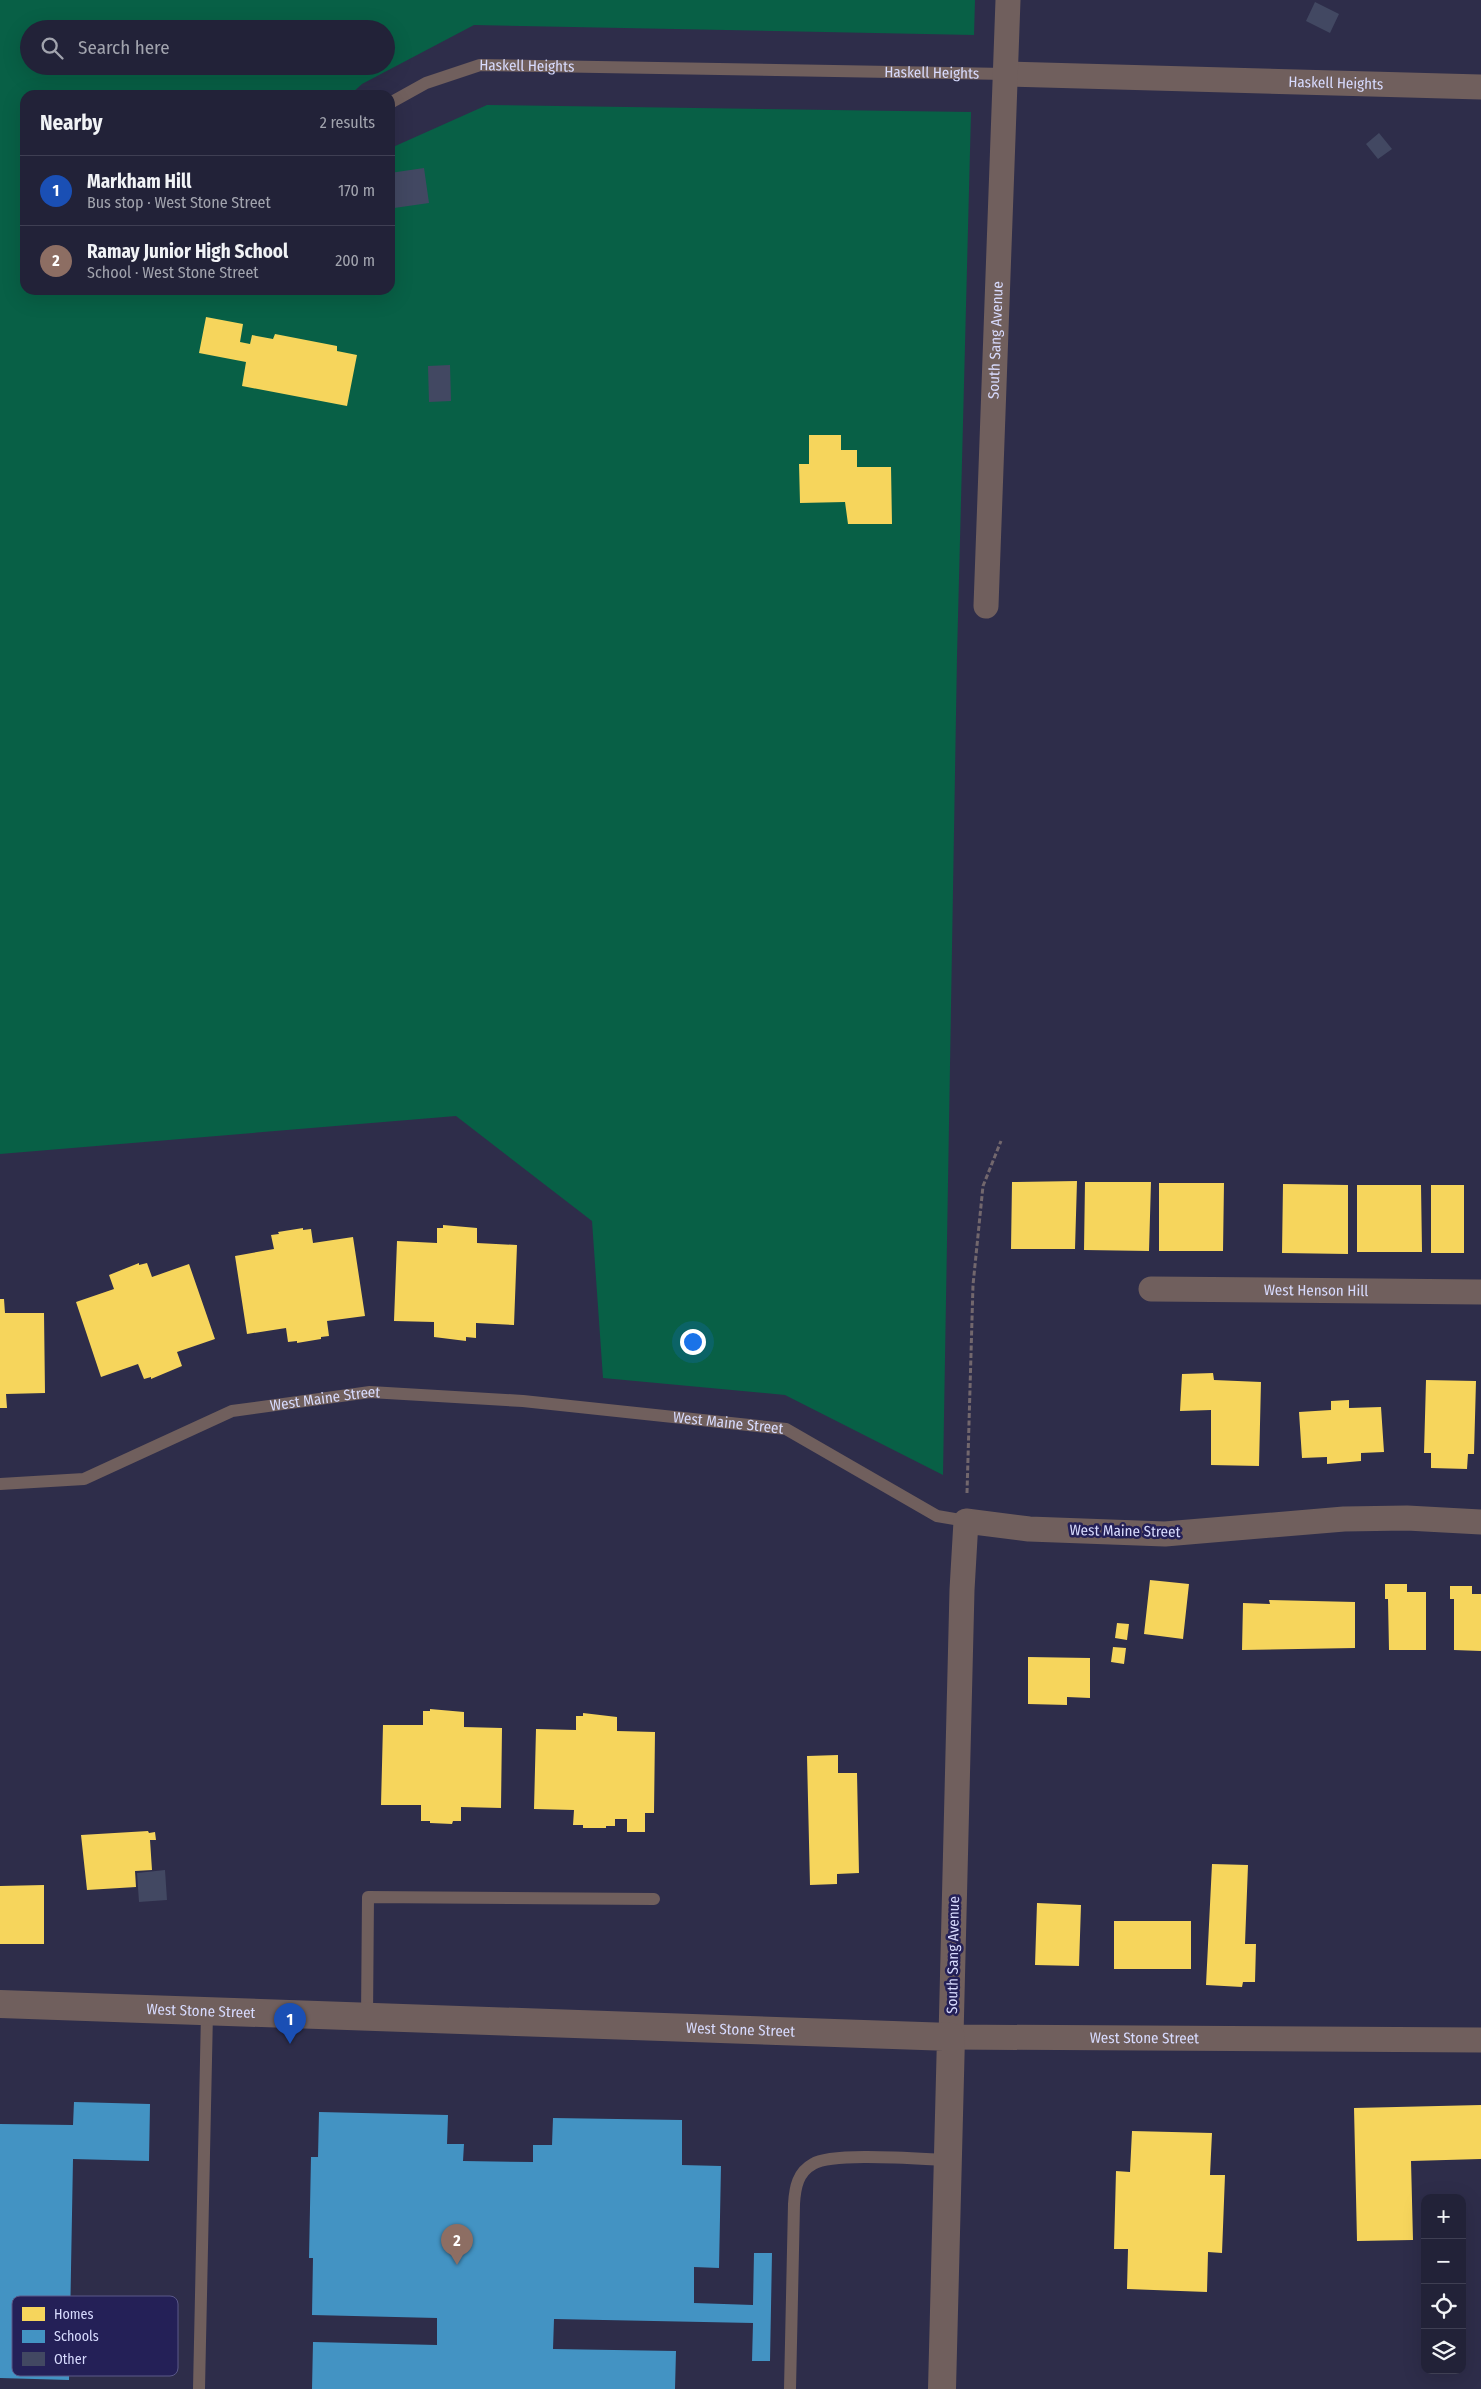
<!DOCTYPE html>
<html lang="en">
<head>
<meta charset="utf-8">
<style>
  :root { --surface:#222238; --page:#2e2f43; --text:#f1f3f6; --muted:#a2a4ae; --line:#3f3f53; --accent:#9c9dbe }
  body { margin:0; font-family:"Fira Sans Condensed",sans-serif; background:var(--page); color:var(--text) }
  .controls { position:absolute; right:15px; bottom:15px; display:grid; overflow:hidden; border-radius:10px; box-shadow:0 5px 20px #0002 }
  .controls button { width:45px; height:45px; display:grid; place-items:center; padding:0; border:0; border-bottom:1px solid var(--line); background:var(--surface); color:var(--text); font:25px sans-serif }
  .you { position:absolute; left:692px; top:1341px; width:18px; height:18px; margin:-12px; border:4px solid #fff; border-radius:50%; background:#1a73e8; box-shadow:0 0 0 8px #1a73e833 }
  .badge { display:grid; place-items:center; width:32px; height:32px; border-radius:50%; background:var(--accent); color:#fff; font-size:16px; font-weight:700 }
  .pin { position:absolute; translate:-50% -41px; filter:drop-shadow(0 1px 2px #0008) }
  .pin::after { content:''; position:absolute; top:26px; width:18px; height:15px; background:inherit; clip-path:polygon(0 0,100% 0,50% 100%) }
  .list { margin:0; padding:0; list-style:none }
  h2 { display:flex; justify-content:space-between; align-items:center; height:65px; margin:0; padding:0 20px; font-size:21px }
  h2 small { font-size:16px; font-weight:400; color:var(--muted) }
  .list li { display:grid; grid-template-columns:32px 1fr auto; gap:15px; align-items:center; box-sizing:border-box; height:70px; padding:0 20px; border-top:1px solid var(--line) }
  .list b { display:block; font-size:19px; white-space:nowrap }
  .list p { margin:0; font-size:16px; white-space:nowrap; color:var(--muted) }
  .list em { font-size:16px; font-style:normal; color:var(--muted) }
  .icon { flex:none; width:28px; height:28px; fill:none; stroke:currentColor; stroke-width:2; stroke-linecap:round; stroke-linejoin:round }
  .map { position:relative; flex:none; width:1481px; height:2389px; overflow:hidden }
  .search { position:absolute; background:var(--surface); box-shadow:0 5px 20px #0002; left:20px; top:20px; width:375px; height:55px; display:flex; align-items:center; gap:12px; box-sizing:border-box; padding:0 18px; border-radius:28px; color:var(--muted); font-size:19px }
  .panel { position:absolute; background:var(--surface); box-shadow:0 5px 20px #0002; left:20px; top:90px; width:375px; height:205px; border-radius:15px }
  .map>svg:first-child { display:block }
  .forest { fill:#086046; fill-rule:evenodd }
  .homes { fill:#f6d55c }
  .schools { fill:#4393c3 }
  .building { fill:#424862 }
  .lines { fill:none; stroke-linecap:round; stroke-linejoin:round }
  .path { stroke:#72676d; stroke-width:3; stroke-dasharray:5 2.5; stroke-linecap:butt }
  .service { stroke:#705f5d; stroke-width:12 }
  .minor { stroke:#705f5d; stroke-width:25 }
  .tertiary { stroke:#705f5d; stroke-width:28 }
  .labels { text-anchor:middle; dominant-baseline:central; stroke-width:5; stroke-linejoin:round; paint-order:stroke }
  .street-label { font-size:15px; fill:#d7dafd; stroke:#242057 }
  .key { fill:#242057; stroke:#5a5889; stroke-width:1 }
  .key-label { font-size:14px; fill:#d7dafd }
</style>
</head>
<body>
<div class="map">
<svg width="1481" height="2389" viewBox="0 0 1481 2389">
  <rect width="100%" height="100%" fill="#2e2d4a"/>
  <!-- forest -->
  <path class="forest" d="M0,0H975L974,35L474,25L362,84L350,95H25V290H390V151L393,147L487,105L971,112L957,656L943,1475L785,1395L603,1378L592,1221L456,1116L0,1154ZM29,29H386V66H29Z"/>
  <!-- homes -->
  <path class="homes" d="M206,317L243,324L240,342L250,344L252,335L273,339L275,334L337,346V351L357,355L347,406L242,386L246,362L199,353Z
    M809,435H841V450H857V467H891L892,524H848L845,502L800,503L799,464H809Z
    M1077,1181L1075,1249H1011L1012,1182Z
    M1085,1182H1151L1149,1251L1084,1250Z
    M1159,1183H1224L1223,1251H1159Z
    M1283,1184L1348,1185V1254L1282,1253Z
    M1357,1185H1421L1422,1252H1357Z
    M1431,1185H1464V1253H1431Z
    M443,1225L477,1228V1243L517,1245L514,1325L476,1323V1338L466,1337V1341L434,1337V1322L394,1321L397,1241L437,1243V1228H443Z
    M303,1228V1230L311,1229L313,1243L353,1237L365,1316L327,1321L329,1336L321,1337V1339L297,1343V1341L288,1342L286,1328L247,1334L235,1256L274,1249L271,1235L279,1234L278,1232Z
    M139,1263V1265L147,1263L152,1277L189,1264L215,1339L177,1352L182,1366L151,1379V1377L144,1379L138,1364L101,1377L76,1302L114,1289L109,1275Z
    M0,1299H4L5,1313H44L45,1393L6,1394L7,1408H0Z
    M1213,1373L1214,1380L1261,1382L1259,1466L1211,1465V1410L1180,1411L1182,1374Z
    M1426,1380L1476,1381L1474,1454H1468L1467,1469L1431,1468V1453H1424Z
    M1349,1400V1408L1381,1407L1384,1452L1361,1453V1461L1327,1464V1457L1302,1458L1299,1412L1331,1410V1401Z
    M1150,1580L1189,1584L1183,1639L1144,1634Z
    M1385,1584H1407V1592H1426V1650H1389L1388,1599H1385Z
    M1450,1586H1472V1594H1481V1651L1454,1650V1599H1450Z
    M1269,1600L1355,1602V1648L1242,1650L1243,1603L1270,1604Z
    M1117,1623L1129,1624L1127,1640L1115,1638Z
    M1113,1647L1126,1648L1124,1664L1111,1662Z
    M1028,1657L1090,1658V1698L1067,1697V1705L1028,1704Z
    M430,1709L464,1712V1727L502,1728L501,1808L461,1807V1821H453L452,1824L430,1823V1821H421V1805H381L383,1725H423V1711H430Z
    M583,1713L617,1717V1731L655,1732L654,1813H645V1832H627V1819H615V1826H606V1828H583V1825H573L574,1810L534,1809L536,1729L576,1730V1716H583Z
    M838,1755V1773H857L859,1873L837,1874V1884L810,1885L807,1756Z
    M148,1831L149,1833L155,1832L156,1840H150L152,1870L135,1871L136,1887L87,1890L81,1835Z
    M1212,1864L1248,1865L1245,1944H1256L1255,1982H1243L1242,1987L1206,1985Z
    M44,1885V1944H0V1886Z
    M1037,1903L1081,1905L1079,1966L1035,1965Z
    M1114,1921H1191V1969H1114Z
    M1481,2105V2159L1411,2161L1413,2240L1357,2241L1354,2108Z
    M1132,2131L1212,2133L1210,2175H1225L1222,2253L1208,2252L1207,2292L1127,2289L1128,2249H1114L1116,2171L1130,2172Z"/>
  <!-- schools -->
  <path class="schools" d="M74,2102L150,2104L149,2161L73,2159L69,2380L0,2378V2124L73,2125Z
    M319,2112L448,2115L447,2144H464L463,2161L533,2162V2145H552L553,2118L682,2120V2165L721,2166L719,2268L694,2267V2303L753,2305L754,2253H772L770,2361H752L753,2323L554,2319L553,2349L676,2351L675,2389H312L313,2342L437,2345V2318L312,2315L313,2258H309L311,2157H318Z"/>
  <!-- building -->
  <path class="building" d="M1315,2L1339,14L1330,33L1306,21Z
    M1379,133L1392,149L1378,159L1366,144Z
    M424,168L429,203L394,208L390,173Z
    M450,365L451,401L429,402L428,366Z
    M165,1870L167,1900L139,1902L137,1873Z"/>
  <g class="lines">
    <!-- path -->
    <path class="path" d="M967,1493L973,1285L983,1186L1001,1141"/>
    <!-- service -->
    <g class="service">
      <path id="s1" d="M390,103L426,83L480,65L1007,74"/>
      <path id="s2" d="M0,1484L84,1479L232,1411L370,1392L523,1401L786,1429L937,1516L966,1521"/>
      <path d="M367,2017L368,1897L654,1899"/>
      <path d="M199,2389L207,2013"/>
      <path d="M790,2389L794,2204C795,2187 798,2172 813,2164C832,2152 920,2159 947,2160"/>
    </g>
    <!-- minor -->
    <g class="minor">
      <path id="s3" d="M1007,74L1481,87"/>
      <path id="s4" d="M986,606L1008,0"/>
      <path id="s5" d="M1151,1289L1481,1292"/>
      <path id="s6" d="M1481,1522L1407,1518L1344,1519L1165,1534L1029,1529L966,1521L962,1590L951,2037L1481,2040"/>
    </g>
    <!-- tertiary -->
    <path class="tertiary" id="s7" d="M0,2004L951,2037L942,2389"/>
  </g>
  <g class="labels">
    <!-- street labels -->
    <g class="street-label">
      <text stroke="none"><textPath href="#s1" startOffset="145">Haskell Heights</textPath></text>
      <text stroke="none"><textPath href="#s1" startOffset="550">Haskell Heights</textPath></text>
      <text stroke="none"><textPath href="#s3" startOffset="329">Haskell Heights</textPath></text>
      <text stroke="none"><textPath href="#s4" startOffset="266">South Sang Avenue</textPath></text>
      <text stroke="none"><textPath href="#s5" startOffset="165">West Henson Hill</textPath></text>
      <text stroke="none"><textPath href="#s2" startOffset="341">West Maine Street</textPath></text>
      <text stroke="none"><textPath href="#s2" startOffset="746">West Maine Street</textPath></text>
      <text transform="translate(1125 1531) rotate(1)">West Maine Street</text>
      <text transform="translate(953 1955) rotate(-89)">South Sang Avenue</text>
      <text stroke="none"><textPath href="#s7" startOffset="201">West Stone Street</textPath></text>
      <text stroke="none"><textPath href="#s7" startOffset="741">West Stone Street</textPath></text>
      <text stroke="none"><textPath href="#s6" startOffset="1226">West Stone Street</textPath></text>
    </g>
  </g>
  <!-- legend -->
  <rect x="12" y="2296" width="166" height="80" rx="8" class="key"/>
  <rect x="22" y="2307" width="23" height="14" fill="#f6d55c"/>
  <rect x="22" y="2330" width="23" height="13" fill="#4393c3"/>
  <rect x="22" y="2352" width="23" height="14" fill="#424862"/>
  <g class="key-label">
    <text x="54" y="2319">Homes</text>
    <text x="54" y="2341">Schools</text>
    <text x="54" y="2364">Other</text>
  </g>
</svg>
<div class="controls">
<button>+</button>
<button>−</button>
<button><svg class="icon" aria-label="locate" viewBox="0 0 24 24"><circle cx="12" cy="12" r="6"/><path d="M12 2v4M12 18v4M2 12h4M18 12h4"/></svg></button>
<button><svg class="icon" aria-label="layers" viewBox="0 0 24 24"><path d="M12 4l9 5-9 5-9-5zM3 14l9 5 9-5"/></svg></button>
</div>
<div class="you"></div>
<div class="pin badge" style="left:290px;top:2044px;background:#1a4fb4">1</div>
<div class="pin badge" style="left:457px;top:2265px;background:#8d6e63">2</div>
<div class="search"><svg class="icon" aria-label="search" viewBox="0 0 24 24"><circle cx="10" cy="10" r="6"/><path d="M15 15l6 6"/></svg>Search here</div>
<section class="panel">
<h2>Nearby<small>2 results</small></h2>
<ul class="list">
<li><span class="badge" style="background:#1a4fb4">1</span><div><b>Markham Hill</b><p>Bus stop · West Stone Street</p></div><em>170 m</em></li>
<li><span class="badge" style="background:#8d6e63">2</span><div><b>Ramay Junior High School</b><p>School · West Stone Street</p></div><em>200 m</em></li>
</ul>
</section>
</div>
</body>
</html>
